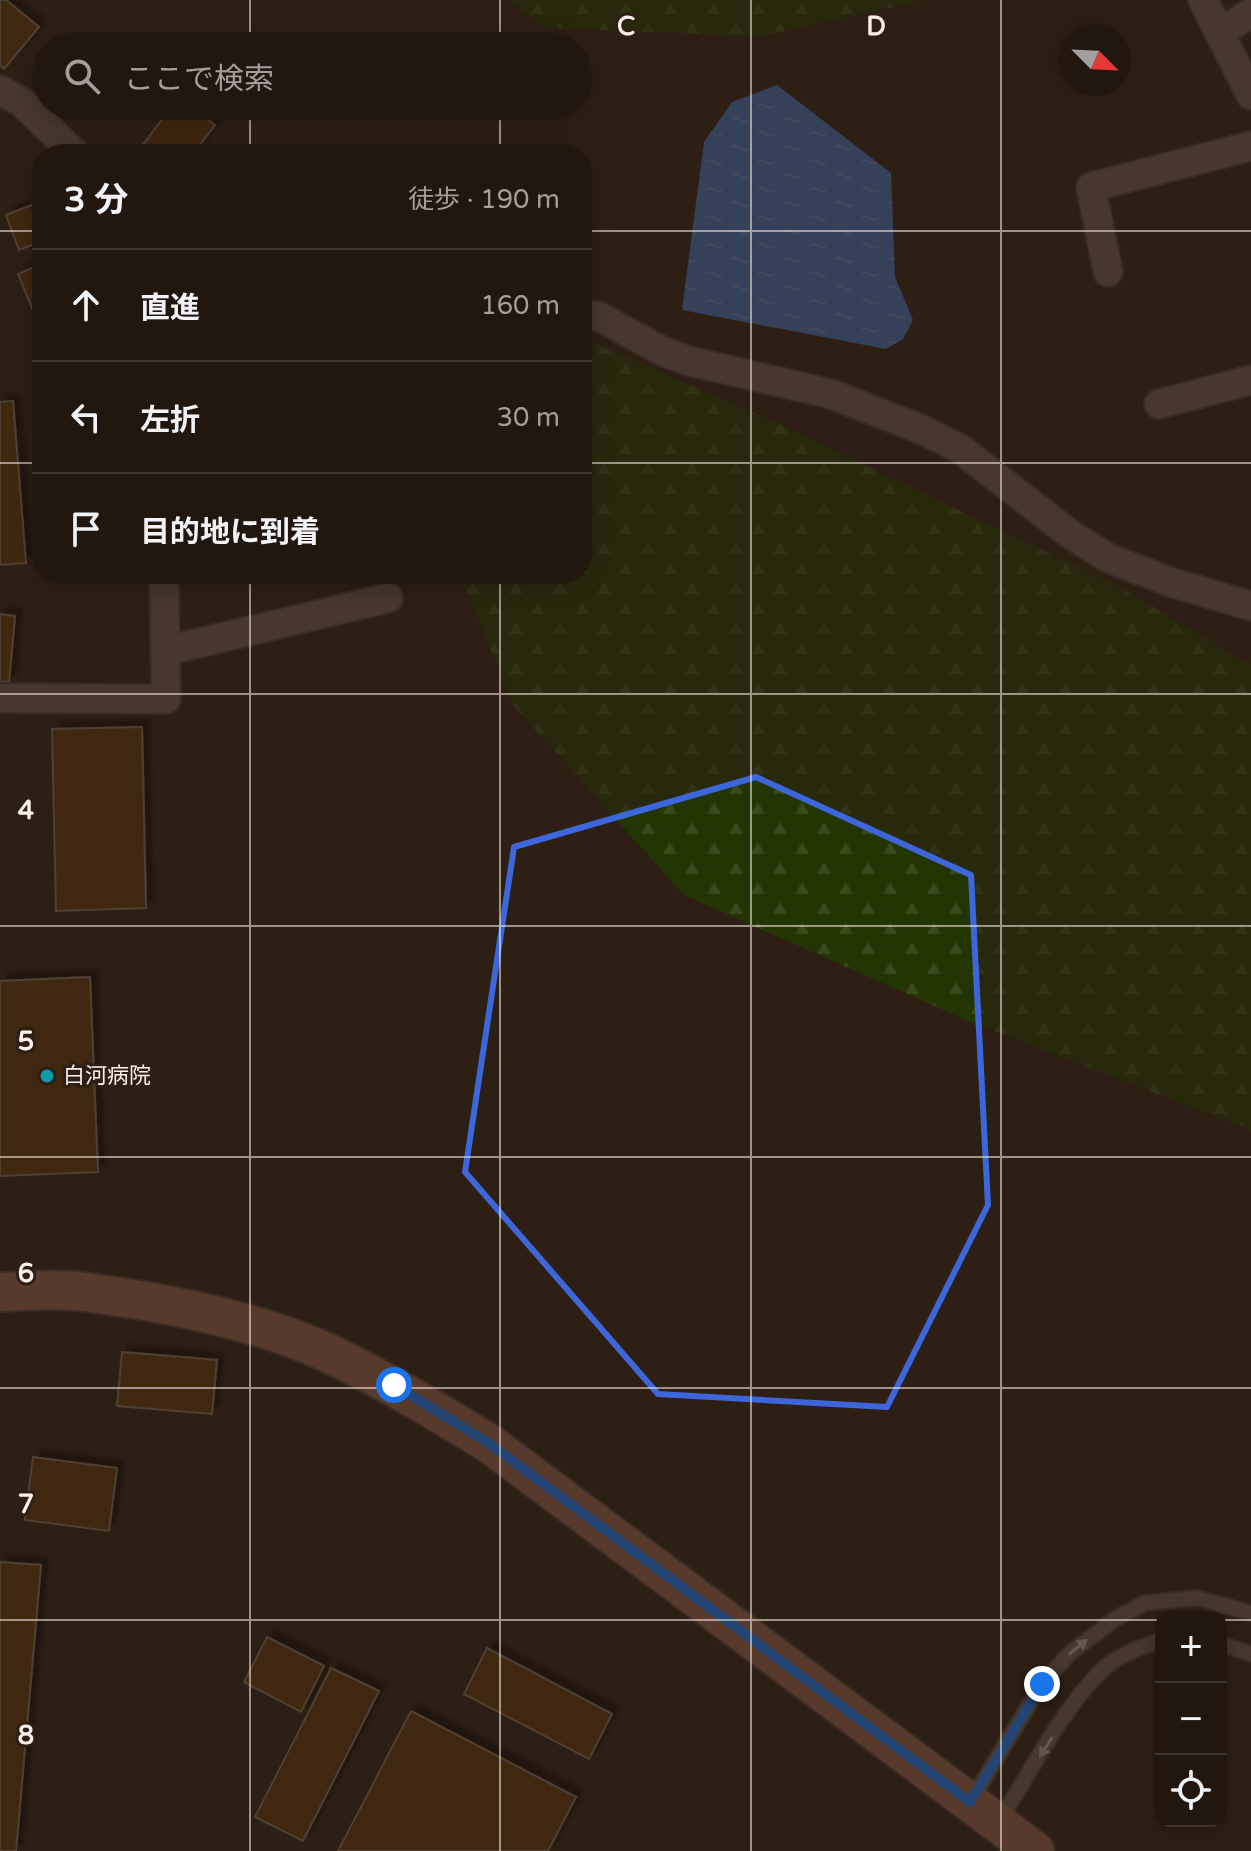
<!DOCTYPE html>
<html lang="ja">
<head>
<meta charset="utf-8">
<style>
  :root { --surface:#22170f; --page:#2e241d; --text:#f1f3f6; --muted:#a29f9e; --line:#3f362f }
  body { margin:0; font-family:"Varela Round","Noto Sans JP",sans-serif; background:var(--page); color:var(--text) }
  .controls { position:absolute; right:24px; bottom:24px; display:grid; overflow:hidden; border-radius:16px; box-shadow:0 4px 20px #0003 }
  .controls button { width:72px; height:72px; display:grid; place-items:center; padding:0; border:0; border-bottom:2px solid var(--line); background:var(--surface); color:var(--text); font:40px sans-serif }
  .compass { position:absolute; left:1059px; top:24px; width:72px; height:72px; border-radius:50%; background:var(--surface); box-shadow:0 4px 20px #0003; rotate:114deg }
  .stop { position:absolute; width:24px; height:24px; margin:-18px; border:6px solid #1a73e8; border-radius:50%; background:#fff }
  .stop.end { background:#1a73e8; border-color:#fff; box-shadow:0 2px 8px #0008 }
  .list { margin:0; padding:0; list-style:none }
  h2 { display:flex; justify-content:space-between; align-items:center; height:104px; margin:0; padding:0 32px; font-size:34px }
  h2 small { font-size:26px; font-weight:400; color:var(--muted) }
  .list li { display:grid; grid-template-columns:52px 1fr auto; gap:24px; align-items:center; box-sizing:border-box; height:112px; padding:0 32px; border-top:2px solid var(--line) }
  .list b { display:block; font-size:30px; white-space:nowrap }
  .list em { font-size:26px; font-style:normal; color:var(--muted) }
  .icon { flex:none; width:44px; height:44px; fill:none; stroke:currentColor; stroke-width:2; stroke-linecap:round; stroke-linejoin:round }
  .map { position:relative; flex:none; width:1251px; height:1851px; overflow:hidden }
  .search { position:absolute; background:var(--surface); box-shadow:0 4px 20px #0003; left:32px; top:32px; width:560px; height:88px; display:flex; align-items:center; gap:20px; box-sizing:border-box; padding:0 28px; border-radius:44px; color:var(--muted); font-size:30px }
  .panel { position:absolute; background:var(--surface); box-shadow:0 4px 20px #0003; left:32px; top:144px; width:560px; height:440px; border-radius:32px }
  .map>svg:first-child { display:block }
  .forest { fill:url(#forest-firs) }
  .water { fill:url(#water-ripples) }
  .building { fill:#57310f; stroke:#79675b; stroke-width:2; filter:url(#shadow) }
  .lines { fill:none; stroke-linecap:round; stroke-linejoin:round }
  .lane-casing { stroke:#483c35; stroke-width:18 }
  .street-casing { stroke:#483c35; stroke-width:32 }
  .secondary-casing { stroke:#483c35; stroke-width:42 }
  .lane { stroke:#665649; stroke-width:14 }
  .street { stroke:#665649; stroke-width:28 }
  .secondary { stroke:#895c49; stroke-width:38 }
  .oneway { fill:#a99c91 }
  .route { stroke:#1a73e8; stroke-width:10 }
  .marked { fill:none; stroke:#3e66db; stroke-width:6; stroke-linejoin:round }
  .grid { fill:none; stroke:#fbf1ea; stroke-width:2; stroke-opacity:0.55 }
  .culture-dot { fill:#0f9aa8; stroke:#2d1f14; stroke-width:3 }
  .labels { text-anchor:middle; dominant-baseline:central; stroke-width:6; stroke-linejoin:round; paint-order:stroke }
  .poi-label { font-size:22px; fill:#fbf1ea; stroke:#2d1f14; text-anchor:start }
  .grid-label { font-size:26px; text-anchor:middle; font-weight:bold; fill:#fbf1ea; stroke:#2d1f14; stroke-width:6; stroke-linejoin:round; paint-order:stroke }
</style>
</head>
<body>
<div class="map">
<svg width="1251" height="1851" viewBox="0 0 1251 1851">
  <defs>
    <pattern id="forest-firs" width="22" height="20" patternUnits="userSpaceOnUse" patternTransform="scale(2)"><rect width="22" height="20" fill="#233503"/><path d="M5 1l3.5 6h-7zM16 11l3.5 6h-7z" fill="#39491c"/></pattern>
    <pattern id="water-ripples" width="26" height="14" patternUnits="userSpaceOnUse" patternTransform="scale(2)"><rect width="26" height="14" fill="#3e68ae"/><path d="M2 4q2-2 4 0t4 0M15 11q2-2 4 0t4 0" fill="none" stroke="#5b7eb9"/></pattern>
    <filter id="shadow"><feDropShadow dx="7" dy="-7" stdDeviation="2" flood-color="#0009"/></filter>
  </defs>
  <rect width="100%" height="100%" fill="#2d1f14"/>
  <!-- forest -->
  <path class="forest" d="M509,0H924L762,36L545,28Z
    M597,344L764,417L1118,586L1244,661L1251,663V1130L966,1020L684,895L513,705L460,574H582V346Z"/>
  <!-- water -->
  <path class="water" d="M777,85L891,173L895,277L913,320L903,339L886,349L682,310L704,142L732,102Z"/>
  <!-- building -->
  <path class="building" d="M0,0H6L39,27L4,69L0,65Z
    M172,106H189L215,125L193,154H136Z
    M42,201V241L19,250L6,215Z
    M42,264V321L38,323L18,274Z
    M13,401L26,563L0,565V402Z
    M0,614L15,616L9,682H0Z
    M142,727L146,908L56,911L52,729Z
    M90,977L98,1172L0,1176V981Z
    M122,1352L217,1360L212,1414L117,1406Z
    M33,1457L117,1468L109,1531L25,1520Z
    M0,1562L41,1565L16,1851H0Z
    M267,1637L324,1666L301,1712L244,1682Z
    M487,1648L612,1714L589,1759L464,1694Z
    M331,1668L379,1691L303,1841L255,1817Z
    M411,1711L576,1797L548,1851H338Z"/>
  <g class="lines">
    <defs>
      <path id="lane" d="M1221,1644L1251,1654
        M970,1802L1042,1684L1069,1654L1115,1619L1145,1603L1197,1598L1251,1613
        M998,1823C1028,1776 1062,1710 1100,1672C1115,1656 1141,1647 1161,1640"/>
      <path id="street" d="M1203,0L1251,95
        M1221,32L1251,13
        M0,90L23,103L75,154
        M1108,272L1091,187L1251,146
        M582,315L598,316L662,351L689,361L831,394L925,431L959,448L1070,534L1108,558L1173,583L1251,606
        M1159,404L1251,380
        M165,651L388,598
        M0,698L166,699L164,574"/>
      <path id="secondary" d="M0,1292C28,1291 58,1288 85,1292C162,1302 255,1320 326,1352C383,1379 436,1411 490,1444L1035,1851"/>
    </defs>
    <!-- lane casing -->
    <use href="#lane" class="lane-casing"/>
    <!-- street casing -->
    <use href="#street" class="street-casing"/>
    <!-- secondary casing -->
    <use href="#secondary" class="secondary-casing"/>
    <!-- lane -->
    <use href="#lane" class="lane"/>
    <!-- street -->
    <use href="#street" class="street"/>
    <!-- secondary -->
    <use href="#secondary" class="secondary"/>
  </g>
  <!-- one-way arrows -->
  <defs><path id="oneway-solid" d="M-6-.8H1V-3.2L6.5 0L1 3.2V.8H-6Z" transform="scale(2)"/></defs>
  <g class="oneway">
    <use href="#oneway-solid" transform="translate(1078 1647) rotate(-39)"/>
    <use href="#oneway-solid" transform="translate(1046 1747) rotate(122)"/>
  </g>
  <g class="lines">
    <!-- route -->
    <path class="route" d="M394,1385L490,1444L970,1802L1042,1684"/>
  </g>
  <!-- marked area -->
  <path d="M0 0H1251V1851H0ZM756,777L971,875L988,1205L887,1407L658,1394L465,1172L514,847Z" fill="#2d1f14" fill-opacity=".55" fill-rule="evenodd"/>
  <path class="marked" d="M756,777L971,875L988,1205L887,1407L658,1394L465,1172L514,847Z"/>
  <!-- grid -->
  <path class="grid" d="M250,0V46M500,0V46M751,0V1851M1001,0V1851M250,106V154M500,106V154M0,231H42M582,231H1251M0,463H42M582,463H1251M250,574V1851M500,574V1851M0,694H1251M0,926H1251M0,1157H1251M0,1388H1251M0,1620H1161M1221,1620H1251"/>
  <!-- markers -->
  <circle class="culture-dot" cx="47" cy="1076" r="8"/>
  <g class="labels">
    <!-- poi labels -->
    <g class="poi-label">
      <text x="63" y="1076">白河病院</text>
    </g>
  </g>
  <g class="grid-label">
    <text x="626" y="35">C</text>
    <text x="876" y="35">D</text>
    <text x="26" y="819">4</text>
    <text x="26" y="1050">5</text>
    <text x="26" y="1282">6</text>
    <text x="26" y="1513">7</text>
    <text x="26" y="1744">8</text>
  </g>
</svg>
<div class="controls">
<button>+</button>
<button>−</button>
<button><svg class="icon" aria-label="locate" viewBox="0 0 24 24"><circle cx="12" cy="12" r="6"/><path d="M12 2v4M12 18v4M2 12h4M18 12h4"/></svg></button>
</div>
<svg class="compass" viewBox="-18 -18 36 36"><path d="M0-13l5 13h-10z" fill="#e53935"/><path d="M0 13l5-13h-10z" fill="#a29f9e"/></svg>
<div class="stop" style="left:394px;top:1385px"></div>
<div class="stop end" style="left:1042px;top:1684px"></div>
<div class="search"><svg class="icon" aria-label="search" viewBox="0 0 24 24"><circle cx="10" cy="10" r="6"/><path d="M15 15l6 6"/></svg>ここで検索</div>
<section class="panel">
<h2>3 分<small>徒歩 · 190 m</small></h2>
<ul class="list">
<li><svg class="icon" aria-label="ahead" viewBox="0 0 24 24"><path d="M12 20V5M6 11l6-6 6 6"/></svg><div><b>直進</b></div><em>160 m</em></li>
<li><svg class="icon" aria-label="left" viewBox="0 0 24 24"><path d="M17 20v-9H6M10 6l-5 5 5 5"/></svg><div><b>左折</b></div><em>30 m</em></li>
<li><svg class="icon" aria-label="arrive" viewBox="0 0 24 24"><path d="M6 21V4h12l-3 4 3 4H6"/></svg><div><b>目的地に到着</b></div></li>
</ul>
</section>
</div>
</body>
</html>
